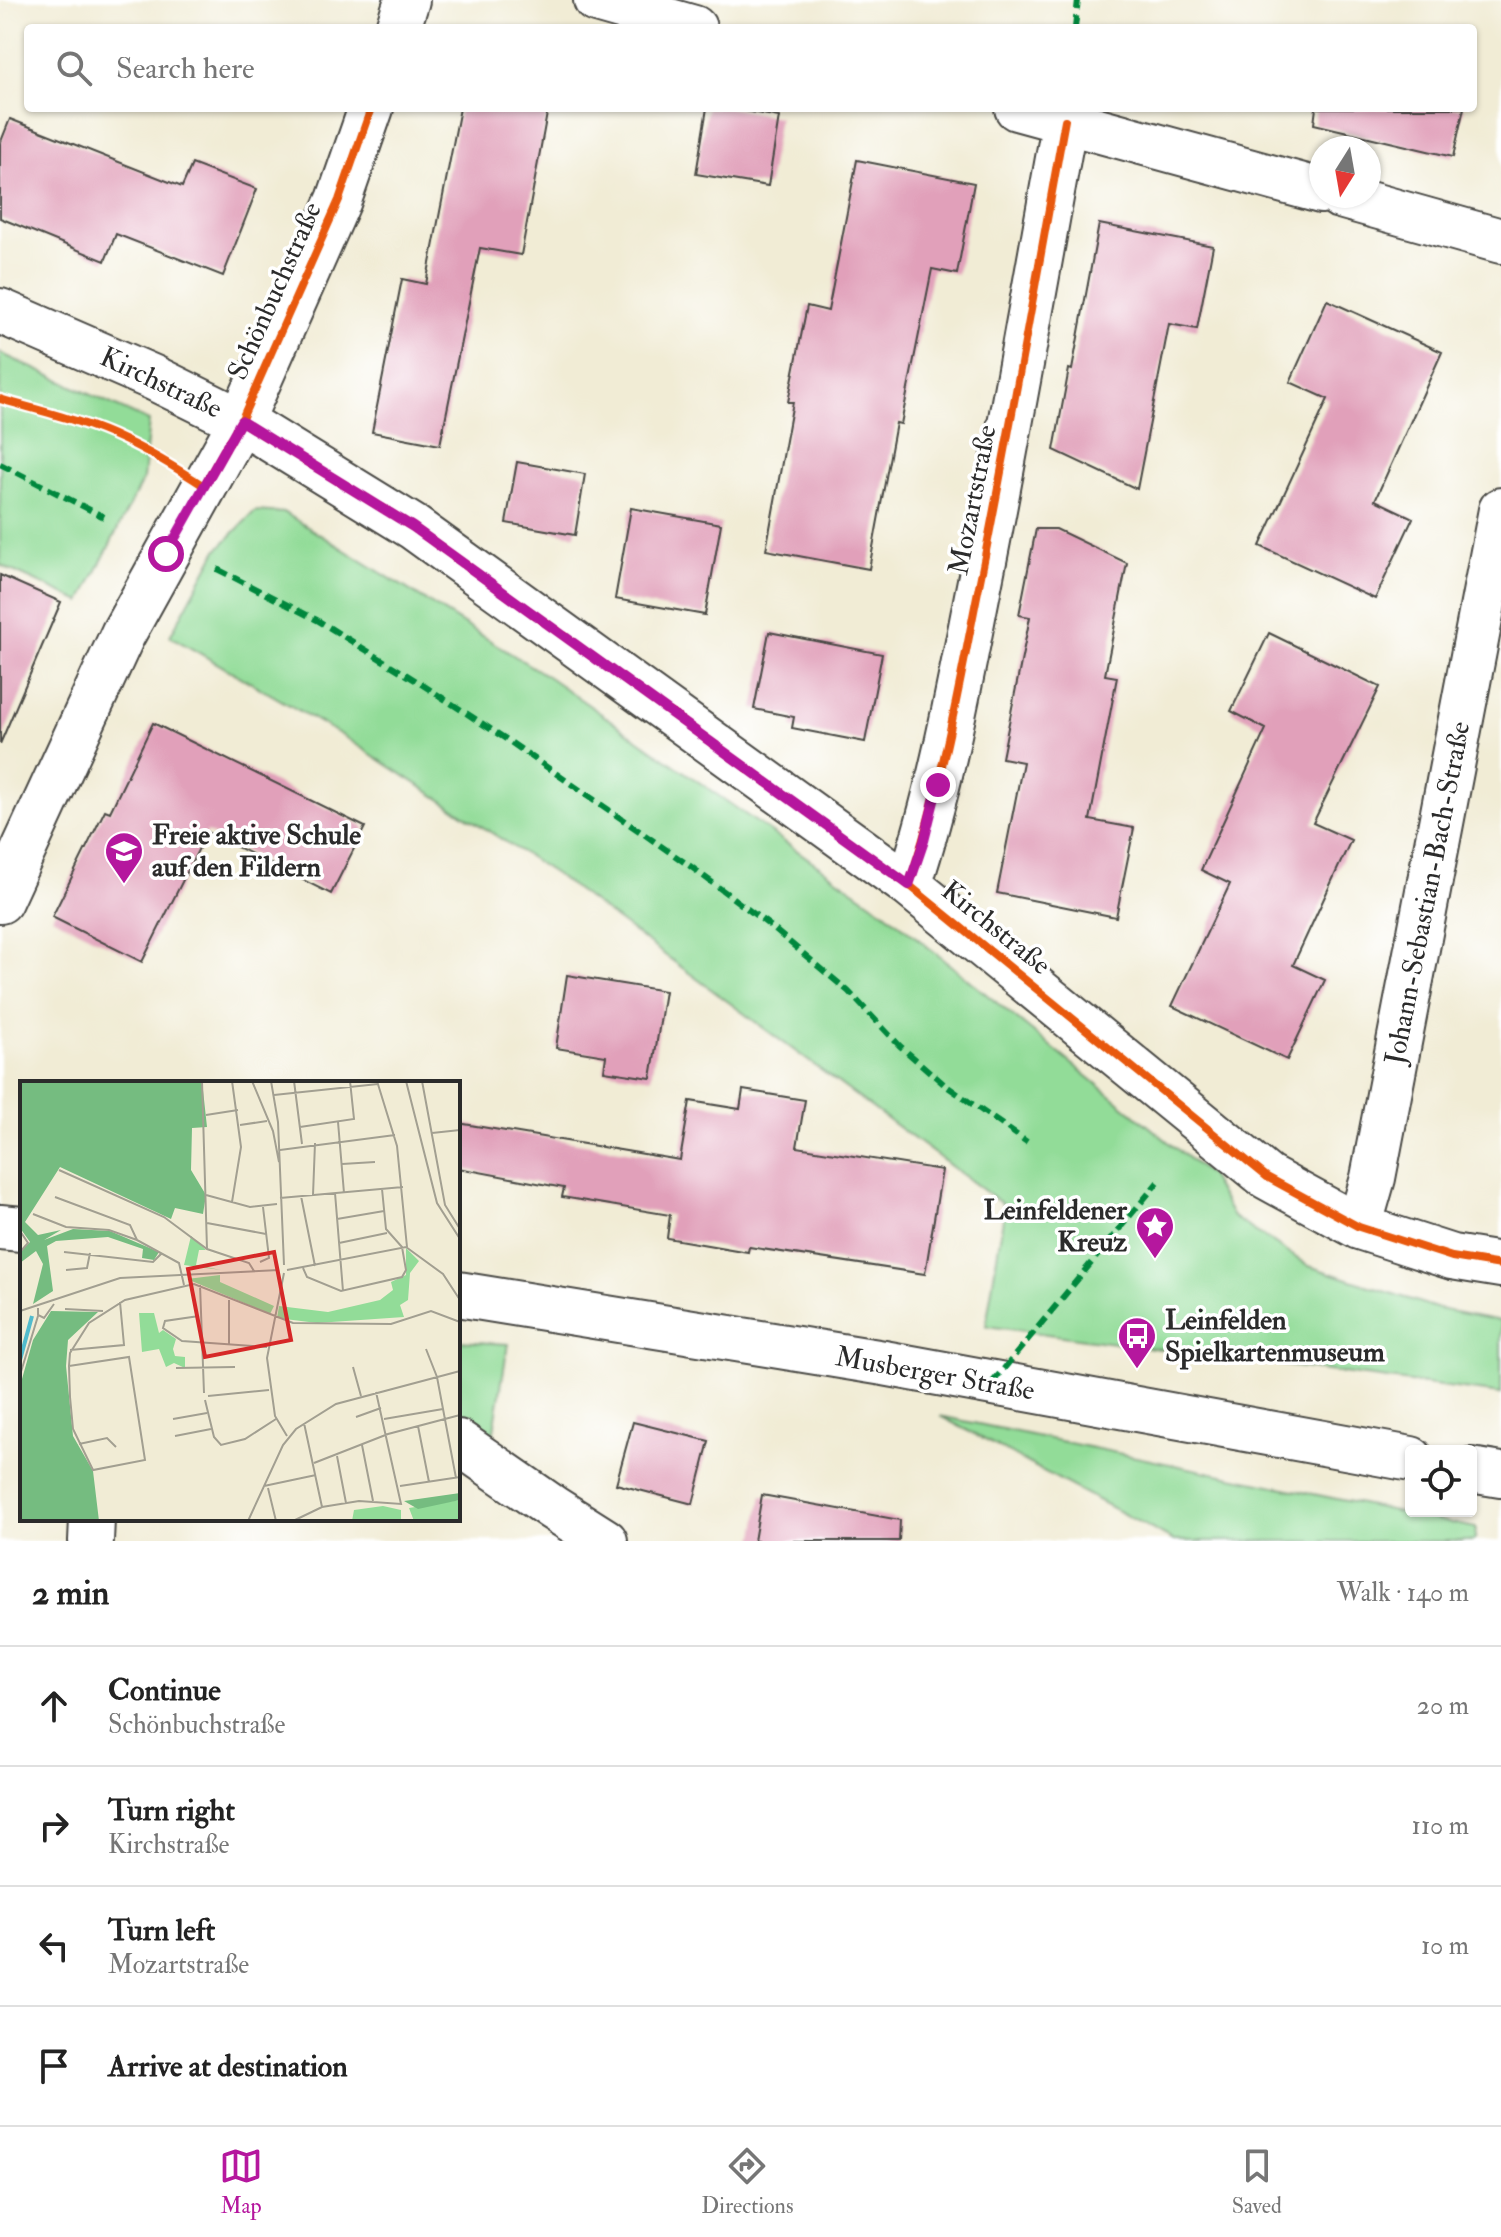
<!DOCTYPE html>
<html lang="en">
<head>
<meta charset="utf-8">
<style>
  :root { --surface:#fff; --page:#f2f2f2; --text:#222; --muted:#767676; --line:#e0e0e0; --accent:#b5179e }
  body { margin:0; font-family:"IM FELL Double Pica",serif; background:var(--page); color:var(--text) }
  .controls { position:absolute; right:24px; bottom:24px; display:grid; overflow:hidden; border-radius:8px; box-shadow:0 2px 6px #0004 }
  .controls button { width:72px; height:72px; display:grid; place-items:center; padding:0; border:0; border-bottom:2px solid var(--line); background:var(--surface); color:var(--text); font:40px sans-serif }
  .compass { position:absolute; left:1309px; top:136px; width:72px; height:72px; border-radius:50%; background:var(--surface); box-shadow:0 2px 6px #0004; rotate:191deg }
  .stop { position:absolute; width:24px; height:24px; margin:-18px; border:6px solid #b5179e; border-radius:50%; background:#fff }
  .stop.end { background:#b5179e; border-color:#fff; box-shadow:0 2px 8px #0008 }
  .list { margin:0; padding:0; list-style:none }
  h2 { display:flex; justify-content:space-between; align-items:center; height:104px; margin:0; padding:0 32px; font-size:34px }
  h2 small { font-size:26px; font-weight:400; color:var(--muted) }
  .list li { display:grid; grid-template-columns:52px 1fr auto; gap:24px; align-items:center; box-sizing:border-box; height:120px; padding:0 32px; border-top:2px solid var(--line) }
  .list b { display:block; font-size:30px; white-space:nowrap }
  .list p { margin:0; font-size:26px; white-space:nowrap; color:var(--muted) }
  .list em { font-size:26px; font-style:normal; color:var(--muted) }
  .icon { flex:none; width:44px; height:44px; fill:none; stroke:currentColor; stroke-width:2; stroke-linecap:round; stroke-linejoin:round }
  .map { position:relative; flex:none; width:1501px; height:1541px; overflow:hidden }
  .search { position:absolute; background:var(--surface); box-shadow:0 2px 6px #0004; left:24px; right:24px; top:24px; height:88px; display:flex; align-items:center; gap:20px; box-sizing:border-box; padding:0 28px; border-radius:8px; color:var(--muted); font-size:30px }
  .sheet { height:584px; background:var(--surface) }
  nav { display:flex; justify-content:space-around; align-items:center; box-sizing:border-box; height:112px; border-top:2px solid var(--line); background:var(--surface); font-size:22px; color:var(--muted) }
  nav a { display:grid; justify-items:center; gap:4px }
  nav .on { color:var(--accent) }
  .map>svg:first-child { display:block }
  .green { fill:#92dc98; stroke:#5e8462; stroke-width:2 }
  .building { fill:#e1a0ba }
  .lines { fill:none; stroke-linecap:round; stroke-linejoin:round }
  .minor-casing { stroke:#494844; stroke-width:48 }
  .secondary-casing { stroke:#494844; stroke-width:48 }
  .minor { stroke:#fff; stroke-width:44 }
  .secondary { stroke:#fff; stroke-width:44 }
  .quiet { stroke:#00873e; stroke-width:6; stroke-dasharray:12 6; stroke-linecap:butt }
  .cycleway-casing { stroke:#fff; stroke-width:13 }
  .cycleway { stroke:#e8590c; stroke-width:8 }
  .route { stroke:#b5179e; stroke-width:10 }
  .labels { text-anchor:middle; dominant-baseline:central; stroke-width:7; stroke-linejoin:round; paint-order:stroke }
  .street-label { font-size:28px; fill:#2b2b2b; stroke:#fff }
  .poi-label { font-size:28px; font-weight:bold; fill:#2b2b2b; stroke:#fff; text-anchor:start }
  .inset-river { fill:none; stroke:#51bbcd; stroke-width:4 }
  .inset-road { fill:none; stroke:#a29f91; stroke-width:2 }
  .view { fill:#d62828; fill-opacity:0.15; stroke:#d62828; stroke-width:4 }
  .inset-edge { fill:none; stroke:#2b2b2b; stroke-width:4 }
</style>
</head>
<body>
<div class="map">
<svg width="1501" height="1541" viewBox="0 0 1501 1541">
  <rect width="100%" height="100%" fill="#fff"/>
  <filter id="ink" filterUnits="userSpaceOnUse"><feTurbulence type="fractalNoise" baseFrequency=".0125" numOctaves="2"/><feDisplacementMap in="SourceGraphic" scale="16" xChannelSelector="R" yChannelSelector="G"/><feConvolveMatrix kernelMatrix="1 2 1 2 8 2 1 2 1" color-interpolation-filters="sRGB"/></filter>
  <filter id="wash" filterUnits="userSpaceOnUse"><feTurbulence type="fractalNoise" baseFrequency=".006" numOctaves="4" result="noise"/><feDisplacementMap in="SourceGraphic" scale="32" xChannelSelector="R" yChannelSelector="G"/><feGaussianBlur stdDeviation="1.8" result="paint"/><feColorMatrix in="noise" values="0 0 0 0 0 0 0 0 0 0 0 0 0 0 0 0 0 1.4 0 .05"/><feComposite in="paint" operator="in"/></filter>
  <g filter="url(#wash)">
    <rect width="100%" height="100%" fill="#f1ecd5"/>
    <!-- green -->
    <path class="green" d="M0,353L149,421L143,479L81,602L0,565Z
      M255,511L285,513L550,678L885,912L1209,1175L1233,1217L1309,1266L1439,1309L1501,1321V1394L986,1326L1005,1206L555,874L343,736L170,636L217,550Z
      M458,1341L508,1344L492,1443L458,1420Z
      M940,1416L1476,1528L1475,1539L1473,1541H1174Z"/>
    <g id="blocks">
      <!-- building -->
      <path class="building" d="M460,108H548L521,255L480,248L440,445L372,432L402,279L426,284Z
        M707,108H729L779,117L768,186L696,174Z
        M1316,108H1464L1453,157L1314,124Z
        M10,119L182,187L192,164L257,189L223,276L116,234L105,261L0,218V144Z
        M857,160L974,183L957,274L932,269L901,424L896,423L869,569L766,550L793,402H788L807,306L828,311Z
        M1099,224L1213,246L1197,329L1169,324L1137,489L1054,450L1069,369L1072,370Z
        M1327,300L1442,352L1375,500L1413,518L1375,599L1260,546L1328,399L1290,382Z
        M517,462L585,474L575,535L506,523Z
        M631,508L721,524L705,615L615,599Z
        M1036,529H1056L1127,563L1105,675L1117,677L1090,820L1134,828L1116,917L997,893L1023,762L1002,758L1030,617L1019,615Z
        M0,575L61,602L0,744Z
        M769,632L882,654L865,742L792,728L794,717L754,709Z
        M1269,633L1380,687L1313,823L1351,840L1293,965L1325,980L1287,1060L1172,1006L1230,884L1201,870L1266,729L1231,711Z
        M153,723L365,827L331,894L207,832L142,962L52,917L105,810L110,812Z
        M567,975L665,991L651,1078L604,1071L606,1056L556,1048Z
        M743,1090L805,1100L797,1147L942,1170L925,1274L749,1247L748,1252L667,1238L670,1215L562,1197L564,1188L458,1168V1123L680,1160L690,1101L740,1109Z
        M633,1422L709,1441L693,1504L616,1484Z
        M762,1495L900,1520L899,1541H754Z"/>
    </g>
  </g>
  <g filter="url(#ink)">
    <use href="#blocks" fill-opacity="0" stroke="#494844" stroke-width="2"/>
    <g class="lines">
      <defs>
        <path id="minor" d="M596,0L694,28
          M398,28L407,0
          M1017,108L1321,191
          M1340,196L1501,241
          M0,311L154,378L241,421L413,527L909,885L1267,1177L1359,1227L1452,1257L1501,1265
          M909,885C940,791 958,693 977,596C1009,438 1036,279 1065,120
          M0,901L123,634L241,421L339,200L371,108
          M1359,1227L1373,1178L1501,510
          M458,1442L553,1508L605,1541
          M91,1541L92,1519"/>
        <path id="secondary" d="M0,1227L22,1229
          M458,1294L884,1363L1411,1459
          M1471,1470L1501,1475"/>
      </defs>
      <!-- minor casing -->
      <use href="#minor" class="minor-casing"/>
      <!-- secondary casing -->
      <use href="#secondary" class="secondary-casing"/>
      <!-- minor -->
      <use href="#minor" class="minor"/>
      <!-- secondary -->
      <use href="#secondary" class="secondary"/>
      <!-- quiet -->
      <path class="quiet" d="M1075,28L1078,0
        M0,464L104,517
        M217,569L317,620L415,680L506,739L690,866L769,925L848,991L900,1046L945,1085L1027,1142
        M992,1383L1158,1182"/>
      <defs>
        <path id="cycleway" d="M0,399C41,411 85,421 124,440C152,453 178,469 204,486L241,421L339,200L371,108
          M241,421L413,527L909,885L1267,1177L1359,1227L1452,1257L1501,1265
          M909,885C940,791 958,693 977,596C1009,438 1036,279 1065,120"/>
      </defs>
      <!-- cycleway casing -->
      <use href="#cycleway" class="cycleway-casing"/>
      <!-- cycleway -->
      <use href="#cycleway" class="cycleway"/>
    </g>
  </g>
  <g class="lines" filter="url(#ink)">
    <!-- route -->
    <path class="route" d="M166,554L241,421L413,527L909,885L924,841L938,785"/>
  </g>
  <!-- icons -->
  <defs>
    <symbol id="school-pin" viewBox="-11 -11 22 30"><path d="M0 17L-7.5 6A9.5 9.5 0 1 1 7.5 6Z" fill="#b5179e" stroke="#fff"/><path d="M0-5L7-2L0 1L-7-2ZM-4 1L0 2.5L4 1V4Q0 6-4 4Z" fill="#fff"/></symbol>
    <symbol id="sight-pin" viewBox="-11 -11 22 30"><path d="M0 17L-7.5 6A9.5 9.5 0 1 1 7.5 6Z" fill="#b5179e" stroke="#fff"/><path d="M0-6L1.8-2.2L6-1.7L2.9 1.2L3.7 5.4L0 3.3L-3.7 5.4L-2.9 1.2L-6-1.7L-1.8-2.2Z" fill="#fff"/></symbol>
    <symbol id="bus-pin" viewBox="-11 -11 22 30"><path d="M0 17L-7.5 6A9.5 9.5 0 1 1 7.5 6Z" fill="#b5179e" stroke="#fff"/><path d="M-5-6H5V4H4V6H2V4H-2V6H-4V4H-5ZM-3.5-4V0h7V-4ZM-3.5 1.2v1.5H-2V1.2ZM2 1.2v1.5H3.5V1.2Z" fill="#fff"/></symbol>
  </defs>
  <g fill-rule="evenodd">
    <use href="#school-pin" x="102" y="829" width="44" height="60"/>
    <use href="#sight-pin" x="1133" y="1204" width="44" height="60"/>
    <use href="#bus-pin" x="1115" y="1314" width="44" height="60"/>
  </g>
  <g class="labels">
    <!-- street labels -->
    <g class="street-label">
      <text transform="translate(275 291) rotate(-66)">Schönbuchstraße</text>
      <text transform="translate(161 383) rotate(25)">Kirchstraße</text>
      <text transform="translate(973 500) rotate(-79)">Mozartstraße</text>
      <text transform="translate(1428 893) rotate(-79)">Johann-Sebastian-Bach-Straße</text>
      <text transform="translate(996 928) rotate(39)">Kirchstraße</text>
      <text transform="translate(935 1374) rotate(10)">Musberger Straße</text>
    </g>
    <!-- poi labels -->
    <g class="poi-label">
      <text x="152" y="835">Freie aktive Schule<tspan x="152" dy="32">auf den Fildern</tspan></text>
      <text x="1127" y="1210" text-anchor="end">Leinfeldener<tspan x="1127" dy="32">Kreuz</tspan></text>
      <text x="1165" y="1320">Leinfelden<tspan x="1165" dy="32">Spielkartenmuseum</tspan></text>
    </g>
  </g>
  <!-- overview -->
  <g transform="translate(20 1081)">
    <rect width="440" height="440" fill="#f1ecd5"/>
    <path d="M171,155L186,169H179L176,184L201,189L164,184ZM386,167L399,180L390,192L388,219L380,224L384,236L297,242L257,237L259,225L308,231L360,219L373,209L371,201L386,194ZM200,194V201L254,225L250,233L167,198ZM119,232H134L139,252L143,249L156,258L153,268L155,275L165,276V287L154,282L146,286L139,268L122,271ZM440,419V440H394L389,427ZM363,425L381,429V440H332L334,429Z" fill="#92dc98"/>
    <path d="M0,0H182L187,46L172,47L171,89L186,114L183,133L155,127L151,138L40,86L5,141L18,154L41,149L24,159L53,148L90,150L139,171L134,179L122,177L123,168L88,156L36,160L27,165L33,210L13,223L23,183L16,170L0,182V171L10,161L0,147ZM31,230L78,231L48,259L46,285L53,355L73,390L79,440H0V305L13,259ZM440,412V419L398,428L384,420Z" fill="#75bc80"/>
    <path class="inset-river" d="M0,279L12,235"/>
    <path class="inset-road" d="M182,0L187,168M232,0L253,50L259,81M251,0L258,41L264,184M274,0L282,63M357,0L377,65L387,166M386,0L417,122L440,158M402,0L425,124L440,148M254,14L358,3M186,34L218,29M318,41L324,112M220,44L247,40M280,46L334,38L330,0M412,52L440,49M260,69L375,54M322,83L355,81M39,89L144,136L187,168L229,182L234,190M315,112L323,210M186,114L230,126L257,123M293,114L295,62M281,115L295,185M35,116L110,144L117,159M260,117L383,106M212,121L221,66L212,0M13,133L46,146L89,149L117,159L159,182L164,204M317,138L364,130M187,142L246,153M0,150L8,162L0,171M319,162L367,152M44,171L133,181L142,172M240,181L249,177L243,126M283,187L287,196L321,210L382,196L386,189L382,166L366,148L362,108M46,189L67,187L70,172M267,189L386,166L423,193L440,219M264,192L247,277L255,335L267,355M180,204L184,312M18,227V234L24,237L34,223M45,228L83,230M0,230L100,197L259,189M179,235L145,240L143,247L162,260L247,266M209,264V219M406,268L417,296L436,397M50,269L104,264L100,221M49,285L109,276L125,379L73,389L53,348L50,316L49,285L50,272L69,242L105,219L174,203L273,242L371,243L411,230L440,241M333,286L341,315M156,287L215,286M0,294L18,235M188,315L249,309M185,319L194,356L201,364L225,358L256,338M336,336L361,327M153,338L187,332M364,338L423,328M284,342L302,426M398,345L409,401M155,355L191,348M59,363L87,357L96,366M342,364L353,420M317,375L326,422M294,382L368,353L440,334M244,405L296,394M380,405L440,396M248,407L256,440M228,440L263,364L276,348L316,323L440,290M273,440L302,426L339,420L381,423L356,311"/>
    <path class="view" d="M254,171L271,259L185,276L168,188Z"/>
    <rect width="440" height="440" class="inset-edge"/>
  </g>
</svg>
<div class="controls">
<button><svg class="icon" aria-label="locate" viewBox="0 0 24 24"><circle cx="12" cy="12" r="6"/><path d="M12 2v4M12 18v4M2 12h4M18 12h4"/></svg></button>
</div>
<svg class="compass" viewBox="-18 -18 36 36"><path d="M0-13l5 13h-10z" fill="#e53935"/><path d="M0 13l5-13h-10z" fill="#767676"/></svg>
<div class="stop" style="left:166px;top:554px"></div>
<div class="stop end" style="left:938px;top:785px"></div>
<div class="search"><svg class="icon" aria-label="search" viewBox="0 0 24 24"><circle cx="10" cy="10" r="6"/><path d="M15 15l6 6"/></svg>Search here</div>
</div>
<section class="sheet">
<h2>2 min<small>Walk · 140 m</small></h2>
<ul class="list">
<li><svg class="icon" aria-label="ahead" viewBox="0 0 24 24"><path d="M12 20V5M6 11l6-6 6 6"/></svg><div><b>Continue</b><p>Schönbuchstraße</p></div><em>20 m</em></li>
<li><svg class="icon" aria-label="right" viewBox="0 0 24 24"><path d="M7 20v-9h11M14 6l5 5-5 5"/></svg><div><b>Turn right</b><p>Kirchstraße</p></div><em>110 m</em></li>
<li><svg class="icon" aria-label="left" viewBox="0 0 24 24"><path d="M17 20v-9H6M10 6l-5 5 5 5"/></svg><div><b>Turn left</b><p>Mozartstraße</p></div><em>10 m</em></li>
<li><svg class="icon" aria-label="arrive" viewBox="0 0 24 24"><path d="M6 21V4h12l-3 4 3 4H6"/></svg><div><b>Arrive at destination</b></div></li>
</ul>
</section>
<nav>
<a class="on"><svg class="icon" aria-label="map" viewBox="0 0 24 24"><path d="M3 6l6-2 6 2 6-2v14l-6 2-6-2-6 2zM9 4v14M15 6v14"/></svg>Map</a>
<a><svg class="icon" aria-label="directions" viewBox="0 0 24 24"><path d="M12 3l9 9-9 9-9-9zM9 14v-3h6M13 9l2 2-2 2"/></svg>Directions</a>
<a><svg class="icon" aria-label="saved" viewBox="0 0 24 24"><path d="M7 4h10v16l-5-4-5 4z"/></svg>Saved</a>
</nav>
</body>
</html>
